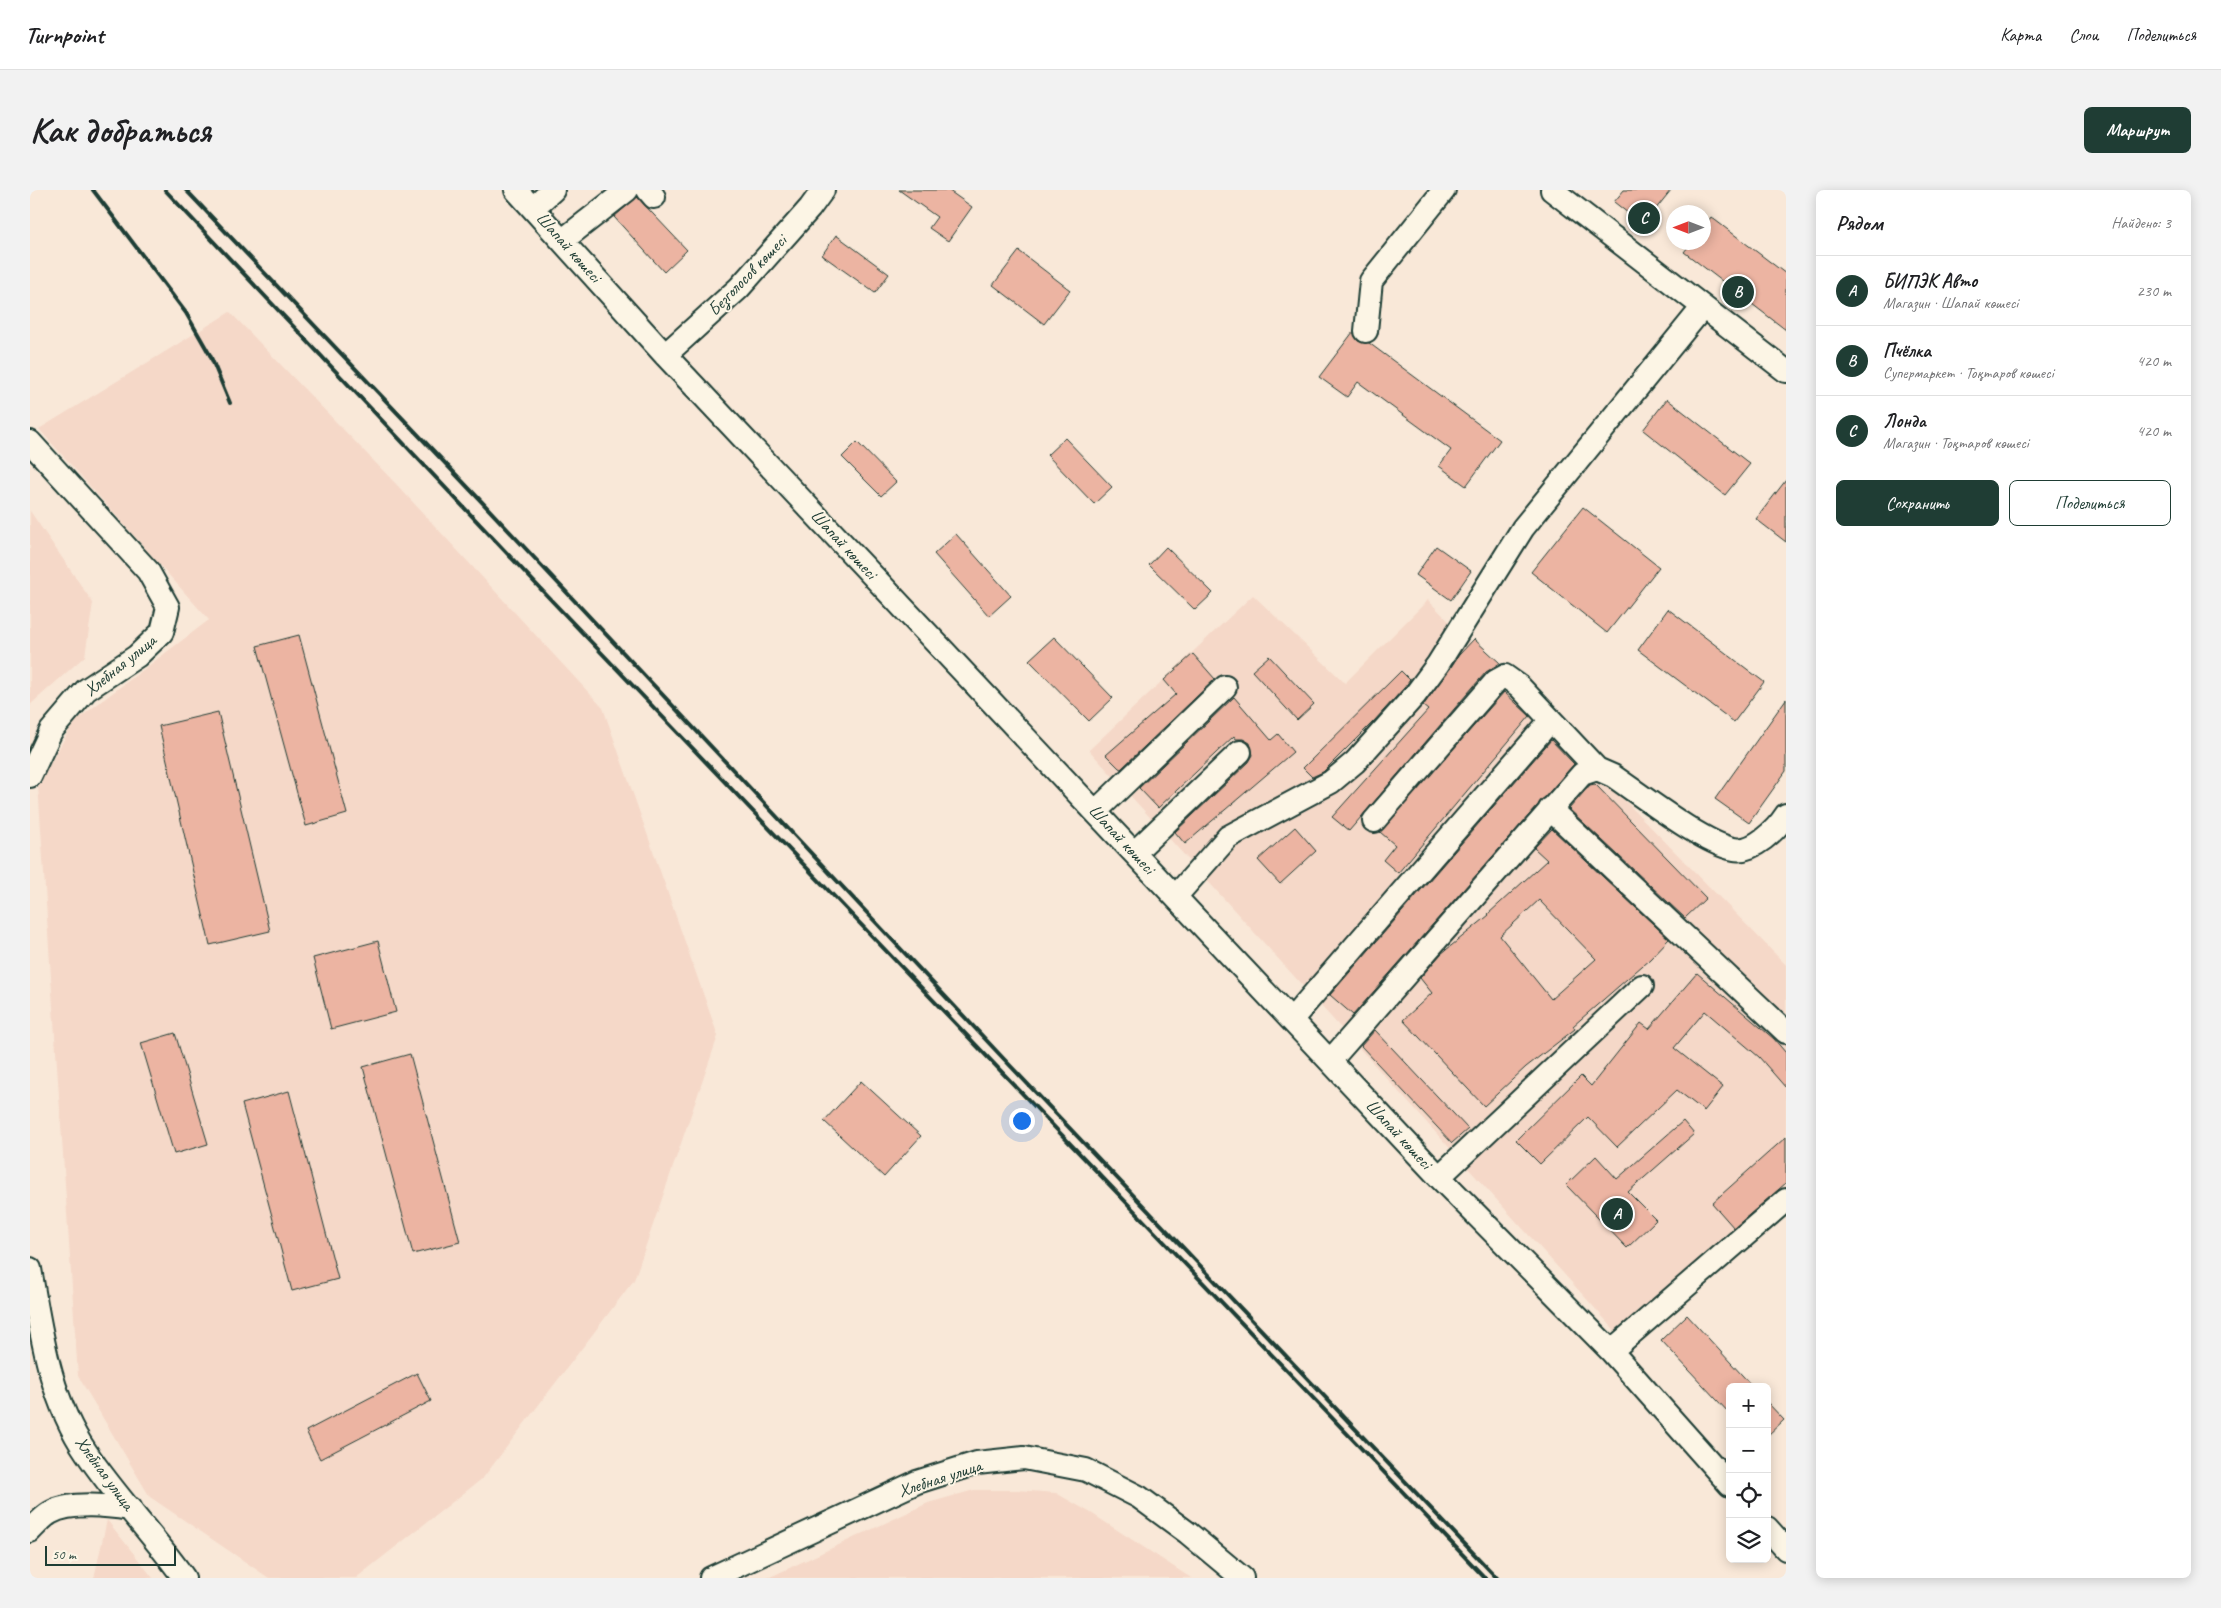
<!DOCTYPE html>
<html lang="ru">
<head>
<meta charset="utf-8">
<style>
  :root { --surface:#fff; --page:#f2f2f2; --text:#202124; --muted:#757577; --line:#e0e0e0; --accent:#1f3d34 }
  body { margin:0; font-family:Caveat,sans-serif; background:var(--page); color:var(--text) }
  .controls { position:absolute; right:15px; bottom:15px; display:grid; overflow:hidden; border-radius:8px; box-shadow:0 2px 12px #0003 }
  .controls button { width:45px; height:45px; display:grid; place-items:center; padding:0; border:0; border-bottom:1px solid var(--line); background:var(--surface); color:var(--text); font:25px sans-serif }
  .compass { position:absolute; left:1636px; top:15px; width:45px; height:45px; border-radius:50%; background:var(--surface); box-shadow:0 2px 12px #0003; rotate:270deg }
  .scale { position:absolute; left:15px; bottom:12px; width:131px; box-sizing:border-box; padding-left:5px; border:2px solid #1f3d34; border-top:0; font-size:14px; line-height:18px; white-space:nowrap; color:#1f3d34; -webkit-text-stroke:4px #fcf5e5; paint-order:stroke }
  .you { position:absolute; left:991px; top:930px; width:18px; height:18px; margin:-12px; border:4px solid #fff; border-radius:50%; background:#1a73e8; box-shadow:0 0 0 8px #1a73e833 }
  .badge { display:grid; place-items:center; width:32px; height:32px; border-radius:50%; background:var(--accent); color:#fff; font-size:16px; font-weight:700 }
  .pin { position:absolute; translate:-50% -50%; border:2px solid #fff; box-shadow:0 1px 5px #0006 }
  .list { margin:0; padding:0; list-style:none }
  h2 { display:flex; justify-content:space-between; align-items:center; height:65px; margin:0; padding:0 20px; font-size:21px }
  h2 small { font-size:16px; font-weight:400; color:var(--muted) }
  .list li { display:grid; grid-template-columns:32px 1fr auto; gap:15px; align-items:center; box-sizing:border-box; height:70px; padding:0 20px; border-top:1px solid var(--line) }
  .list b { display:block; font-size:19px; white-space:nowrap }
  .list p { margin:0; font-size:16px; white-space:nowrap; color:var(--muted) }
  .list em { font-size:16px; font-style:normal; color:var(--muted) }
  .actions { display:flex; gap:10px; padding:15px 20px }
  .actions a { flex:1; padding:11px 0; border:1px solid var(--accent); border-radius:8px; text-align:center; font-size:18px; color:var(--accent) }
  .actions .main { background:var(--accent); color:#fff }
  .icon { flex:none; width:28px; height:28px; fill:none; stroke:currentColor; stroke-width:2; stroke-linecap:round; stroke-linejoin:round }
  .map { position:relative; flex:none; width:1756px; height:1388px; overflow:hidden; border-radius:8px }
  header { display:flex; align-items:center; gap:30px; box-sizing:border-box; height:70px; padding:0 25px; background:var(--surface); border-bottom:1px solid var(--line) }
  header strong { font-size:24px }
  nav { display:flex; gap:28px; margin-inline-start:auto; font-size:18px }
  .intro { display:flex; align-items:center; justify-content:space-between; box-sizing:border-box; height:120px; padding:0 30px }
  h1 { margin:0; font-size:35px }
  .button { padding:12px 22px; border-radius:8px; background:var(--accent); color:#fff; font-size:18px; font-weight:700 }
  main { display:flex; gap:30px; padding:0 30px }
  aside { flex:1; background:var(--surface); border-radius:8px; box-shadow:0 2px 12px #0003 }
  .map>svg:first-child { display:block }
  .built { fill:#f5d8c8 }
  .building { fill:#ecb4a2; stroke:#1f3d34; fill-rule:evenodd }
  .lines { fill:none; stroke-linecap:round; stroke-linejoin:round }
  .minor-casing { stroke:#1f3d34; stroke-width:26 }
  .minor { stroke:#fcf5e5; stroke-width:22 }
  .rail { stroke:#1f3d34; stroke-width:4 }
  .labels { text-anchor:middle; dominant-baseline:central; stroke-width:4; stroke-linejoin:round; paint-order:stroke }
  .street-label { font-size:18px; fill:#1f3d34; stroke:#fcf5e5 }
</style>
</head>
<body>
<header>
<strong>Turnpoint</strong>
<nav><a>Карта</a><a>Слои</a><a>Поделиться</a></nav>
</header>
<div class="intro"><h1>Как добраться</h1><a class="button">Маршрут</a></div>
<main>
<div class="map">
<svg width="1756" height="1388" viewBox="0 0 1756 1388">
  <rect width="100%" height="100%" fill="#f9e8d8"/>
  <filter id="ink" filterUnits="userSpaceOnUse"><feTurbulence type="fractalNoise" baseFrequency=".02" numOctaves="2"/><feDisplacementMap in="SourceGraphic" scale="10" xChannelSelector="R" yChannelSelector="G"/><feConvolveMatrix kernelMatrix="1 2 1 2 8 2 1 2 1" color-interpolation-filters="sRGB"/></filter>
  <g filter="url(#ink)">
    <!-- built -->
    <path class="built" d="M200,122L367,295L573,518L688,846L604,1090L453,1288L326,1388H239L120,1307L48,1186L8,595L44,532L179,430L9,239Z
      M0,321L63,413L55,466L0,515Z
      M1223,405L1315,493L1398,410L1756,775V1004L1601,1158L1059,560Z
      M944,1300H987L1026,1303L1061,1323L1161,1388H738L898,1313Z
      M77,1330L123,1388H64Z"/>
    <!-- building -->
    <path class="building" d="M869,0H918L942,17L918,51L899,38L907,27Z
      M1594,0H1641L1613,35L1584,12Z
      M607,7L657,60L634,82L584,27Z
      M1681,27L1756,84V140L1654,62L1662,52H1674V37Z
      M806,45L859,84L845,103L792,65Z
      M989,61L1040,100L1014,134L963,95Z
      M1323,142L1328,151L1339,153L1470,250L1436,296L1409,276L1421,260L1328,192L1317,207L1289,187Z
      M1637,209L1720,274L1695,305L1613,240Z
      M1035,248L1082,297L1064,314L1017,265Z
      M827,252L866,292L851,306L812,267Z
      M1756,290V352L1726,329Z
      M1553,317L1629,377L1577,443L1501,382Z
      M926,344L981,406L959,426L904,364Z
      M1406,356L1441,381L1421,410L1386,385Z
      M1136,357L1183,403L1165,420L1119,375Z
      M1638,419L1734,492L1704,532L1608,460Z
      M269,445L317,624L276,636L227,456Z
      M1024,447L1083,508L1059,531L999,470Z
      M1444,449L1470,473L1456,482L1319,641L1302,627L1398,520L1393,516L1429,465Z
      M1163,464L1185,489L1091,579L1089,578L1076,565L1146,504L1134,490Z
      M1239,466L1284,514L1267,530L1222,481Z
      M1371,481L1380,490L1375,497L1344,531L1293,582L1282,587L1273,578Z
      M1474,502L1500,526L1368,683L1353,670L1365,655L1350,642Z
      M1204,507L1241,550L1248,544L1263,562L1155,654L1145,642L1219,572L1223,565L1220,553L1213,549H1206L1204,546L1128,618L1109,598Z
      M1756,509V581L1719,633L1685,609Z
      M188,522L240,741L180,755L129,536Z
      M1521,550L1544,574L1323,825L1300,805Z
      M1565,594L1676,708L1655,728L1539,619L1560,595Z
      M1265,637L1286,661L1250,694L1228,670Z
      M1522,639L1639,749L1620,769L1543,836L1545,839L1496,877L1454,916L1373,830L1402,803L1390,788L1411,764L1459,725L1458,724L1517,670L1504,658ZM1509,710L1566,769L1521,809L1470,746Z
      M348,751L366,822L301,839L283,768Z
      M1667,783L1744,849L1756,863V898L1729,867L1675,821L1644,858L1693,897L1674,921L1647,900L1587,957L1558,927L1510,974L1486,950L1551,886L1561,896L1611,833L1619,839Z
      M1345,840L1438,939L1422,953L1331,856Z
      M145,843L178,954L144,964L111,853Z
      M380,864L430,1052L383,1064L333,877Z
      M831,891L891,946L854,987L794,931Z
      M259,901L308,1089L262,1101L212,914Z
      M1653,931L1664,944L1598,1002L1626,1030L1597,1058L1536,995L1566,966L1587,989Z
      M1756,947V993L1704,1038L1682,1013Z
      M1657,1125L1723,1197H1700V1224L1631,1150Z
      M387,1183L401,1211L290,1269L276,1241Z
      M1737,1212L1754,1230L1737,1246Z"/>
    <g class="lines">
      <defs>
        <path id="minor" d="M486,0L635,165L1409,987L1581,1161L1700,1295
          M618,0L624,7
          M1522,0L1756,181
          M503,18L523,0
          M533,50L597,0
          M1336,141L1341,91L1414,0
          M635,165L709,98L780,18L793,0
          M0,252L118,381L138,417L132,442L107,466L56,500L21,541L0,586
          M1520,619L1756,842
          M1066,621L1195,497
          M1344,631L1466,491L1475,486L1489,496L1567,579
          M1105,662L1210,562
          M1146,706L1198,647L1301,592L1325,572L1385,505L1408,474L1493,338L1673,117
          M1262,829L1521,530
          M1300,871L1552,584L1567,579L1583,586C1611,605 1674,654 1704,659C1723,663 1747,639 1756,625
          M1409,987L1612,796
          M0,1079C11,1141 19,1208 56,1262C85,1306 123,1344 154,1388
          M1581,1161L1756,1010
          M1737,1338L1756,1359
          M0,1341C6,1335 13,1327 20,1323C41,1311 79,1316 101,1319
          M681,1388L887,1292L947,1273L994,1268L1056,1280L1109,1307L1158,1343L1212,1388"/>
      </defs>
      <!-- minor casing -->
      <use href="#minor" class="minor-casing"/>
      <!-- minor -->
      <use href="#minor" class="minor"/>
      <!-- rail -->
      <path class="rail" d="M63,0L156,123L180,165L200,213
        M135,0L522,411L1455,1388
        M156,0L451,311L973,868L1467,1388"/>
    </g>
  </g>
  <g class="labels">
    <!-- street labels -->
    <g class="street-label">
      <text transform="translate(539 57) rotate(48)">Шапай көшесі</text>
      <text transform="translate(717 85) rotate(-46)">Безголосов көшесі</text>
      <text transform="translate(814 354) rotate(47)">Шапай көшесі</text>
      <text transform="translate(90 475) rotate(-39)">Хлебная улица</text>
      <text transform="translate(1092 649) rotate(47)">Шапай көшесі</text>
      <text transform="translate(1369 944) rotate(47)">Шапай көшесі</text>
      <text transform="translate(75 1283) rotate(54)">Хлебная улица</text>
      <text transform="translate(910 1288) rotate(-18)">Хлебная улица</text>
    </g>
  </g>
</svg>
<div class="controls">
<button>+</button>
<button>−</button>
<button><svg class="icon" aria-label="locate" viewBox="0 0 24 24"><circle cx="12" cy="12" r="6"/><path d="M12 2v4M12 18v4M2 12h4M18 12h4"/></svg></button>
<button><svg class="icon" aria-label="layers" viewBox="0 0 24 24"><path d="M12 4l9 5-9 5-9-5zM3 14l9 5 9-5"/></svg></button>
</div>
<svg class="compass" viewBox="-18 -18 36 36"><path d="M0-13l5 13h-10z" fill="#e53935"/><path d="M0 13l5-13h-10z" fill="#757577"/></svg>
<div class="scale">50 m</div>
<div class="you"></div>
<div class="pin badge" style="left:1587px;top:1024px">A</div>
<div class="pin badge" style="left:1708px;top:102px">B</div>
<div class="pin badge" style="left:1614px;top:28px">C</div>
</div>
<aside>
<h2>Рядом<small>Найдено: 3</small></h2>
<ul class="list">
<li><span class="badge">A</span><div><b>БИПЭК Авто</b><p>Магазин · Шапай көшесі</p></div><em>230 m</em></li>
<li><span class="badge">B</span><div><b>Пчёлка</b><p>Супермаркет · Тоқтаров көшесі</p></div><em>420 m</em></li>
<li><span class="badge">C</span><div><b>Лонда</b><p>Магазин · Тоқтаров көшесі</p></div><em>420 m</em></li>
</ul>
<div class="actions"><a class="main">Сохранить</a><a>Поделиться</a></div>
</aside>
</main>
</body>
</html>
